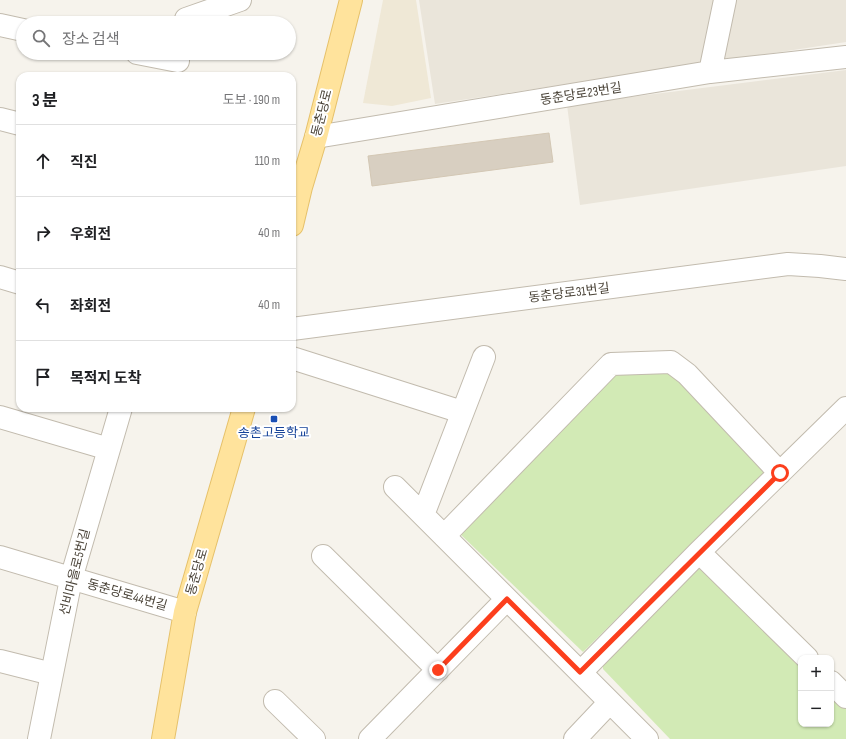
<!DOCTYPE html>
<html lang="ko">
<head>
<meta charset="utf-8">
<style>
  :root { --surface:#fff; --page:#f6f6f6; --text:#202124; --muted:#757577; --line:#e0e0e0 }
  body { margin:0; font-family:"Sofia Sans Condensed","Noto Sans KR",sans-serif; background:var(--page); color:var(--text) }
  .controls { position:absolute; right:12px; bottom:12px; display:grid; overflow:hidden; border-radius:8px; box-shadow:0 1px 3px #0004 }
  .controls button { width:36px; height:36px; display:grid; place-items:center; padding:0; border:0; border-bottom:1px solid var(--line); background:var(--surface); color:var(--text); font:20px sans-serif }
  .stop { position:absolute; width:12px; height:12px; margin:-9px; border:3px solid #fc3f1d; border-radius:50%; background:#fff }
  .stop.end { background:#fc3f1d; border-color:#fff; box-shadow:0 1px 4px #0008 }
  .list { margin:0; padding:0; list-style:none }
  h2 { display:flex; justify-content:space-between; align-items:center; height:52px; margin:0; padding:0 16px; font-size:17px }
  h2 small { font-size:13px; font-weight:400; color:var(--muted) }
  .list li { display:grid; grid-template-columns:26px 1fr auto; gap:12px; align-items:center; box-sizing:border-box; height:72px; padding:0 16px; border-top:1px solid var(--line) }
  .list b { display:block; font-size:15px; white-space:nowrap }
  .list em { font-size:13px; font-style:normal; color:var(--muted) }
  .icon { flex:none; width:22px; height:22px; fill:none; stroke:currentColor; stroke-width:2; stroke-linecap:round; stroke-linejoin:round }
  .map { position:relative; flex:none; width:846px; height:739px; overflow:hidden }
  .search { position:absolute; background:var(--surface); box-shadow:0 1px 3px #0004; left:16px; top:16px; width:280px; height:44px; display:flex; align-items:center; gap:10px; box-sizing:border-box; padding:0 14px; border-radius:22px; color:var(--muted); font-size:15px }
  .panel { position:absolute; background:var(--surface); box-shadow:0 1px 3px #0004; left:16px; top:72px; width:280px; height:340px; border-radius:12px }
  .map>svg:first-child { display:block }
  .residential { fill:#eae5da }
  .education { fill:#efe8d6 }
  .green { fill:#d2eab5 }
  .building { fill:#d8cfc1; stroke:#d3c7b4 }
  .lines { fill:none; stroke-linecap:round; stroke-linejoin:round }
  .minor-casing { stroke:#c2bbae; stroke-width:24 }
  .major-casing { stroke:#e6c16a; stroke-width:24 }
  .minor { stroke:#fff; stroke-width:22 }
  .major { stroke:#ffe39c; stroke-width:22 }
  .route { stroke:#fc3f1d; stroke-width:5 }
  .transit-dot { fill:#1a4fb4; stroke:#fff; stroke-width:1.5 }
  .labels { text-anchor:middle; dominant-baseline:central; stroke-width:4; stroke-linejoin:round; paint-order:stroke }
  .street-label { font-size:13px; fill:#4b4439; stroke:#fff }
  .transit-label { font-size:13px; fill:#164399; stroke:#fff }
</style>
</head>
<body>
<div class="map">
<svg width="846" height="739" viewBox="0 0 846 739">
  <rect width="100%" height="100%" fill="#f6f3ec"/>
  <!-- residential -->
  <path class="residential" d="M419,0H846V42L435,104Z
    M846,70V166L580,205L567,105Z"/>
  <!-- education -->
  <path class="education" d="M383,0H416L431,98L392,106L363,103Z"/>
  <!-- green -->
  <path class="green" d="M622,367L671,370L766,471L583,652L457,531Z
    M708,567L801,661V724H831V691L846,706V739H670L603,669V660L695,568Z"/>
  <!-- building -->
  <path class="building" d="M549,133L553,162L372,186L368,156Z"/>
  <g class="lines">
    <defs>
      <path id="minor" d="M186,19L240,0
        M0,25L23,30
        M137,53L178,61
        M710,72L725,0
        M0,119L20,124
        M316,137L710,72L846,57
        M0,277L20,283
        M292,329L788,264L820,266L846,269
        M292,358L462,412
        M0,417L109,449
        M395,487L647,739
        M423,515L484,357
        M444,536L611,364L671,362L687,374L780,473
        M699,552L807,658
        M323,556L438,670
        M0,557L185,612
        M0,661L52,674
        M581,672L699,552L846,408
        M831,682L846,697
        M275,701L314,739
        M39,739L71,579L121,408
        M370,739L507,599
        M575,739L610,702"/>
      <path id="major" d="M292,225L301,187L316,137L351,0
        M163,739L185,612L244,408"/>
    </defs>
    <!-- minor casing -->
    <use href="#minor" class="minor-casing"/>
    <!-- major casing -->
    <use href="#major" class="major-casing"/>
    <!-- minor -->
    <use href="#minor" class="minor"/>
    <!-- major -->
    <use href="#major" class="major"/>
  </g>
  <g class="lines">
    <!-- route -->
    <path class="route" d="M438,670L507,599L580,672L780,473"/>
  </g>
  <!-- markers -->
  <rect class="transit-dot" x="270" y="415" width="8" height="8" rx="2"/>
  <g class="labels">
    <!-- street labels -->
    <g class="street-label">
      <text transform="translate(581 94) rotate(-9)">동춘당로23번길</text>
      <text transform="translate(322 113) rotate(-76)">동춘당로</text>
      <text transform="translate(569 293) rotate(-7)">동춘당로31번길</text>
      <text transform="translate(75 572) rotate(-76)">선비마을로5번길</text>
      <text transform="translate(197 572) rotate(-74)">동춘당로</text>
      <text transform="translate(127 595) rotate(16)">동춘당로44번길</text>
    </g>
    <!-- transit labels -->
    <g class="transit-label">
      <text x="274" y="433">송촌고등학교</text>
    </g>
  </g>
</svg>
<div class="controls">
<button>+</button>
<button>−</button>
</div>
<div class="stop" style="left:780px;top:473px"></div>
<div class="stop end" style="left:438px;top:670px"></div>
<div class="search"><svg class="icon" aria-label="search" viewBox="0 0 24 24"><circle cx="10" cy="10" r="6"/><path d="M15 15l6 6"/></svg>장소 검색</div>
<section class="panel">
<h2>3 분<small>도보 · 190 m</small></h2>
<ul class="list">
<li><svg class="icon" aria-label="ahead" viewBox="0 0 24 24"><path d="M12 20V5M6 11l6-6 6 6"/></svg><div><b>직진</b></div><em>110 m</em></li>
<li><svg class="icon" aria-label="right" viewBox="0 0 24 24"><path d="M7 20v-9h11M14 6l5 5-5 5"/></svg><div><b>우회전</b></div><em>40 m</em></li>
<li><svg class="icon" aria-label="left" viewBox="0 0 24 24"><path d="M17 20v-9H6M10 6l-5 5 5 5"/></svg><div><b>좌회전</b></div><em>40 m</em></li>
<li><svg class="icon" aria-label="arrive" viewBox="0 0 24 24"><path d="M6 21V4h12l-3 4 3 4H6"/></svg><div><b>목적지 도착</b></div></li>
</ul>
</section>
</div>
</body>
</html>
